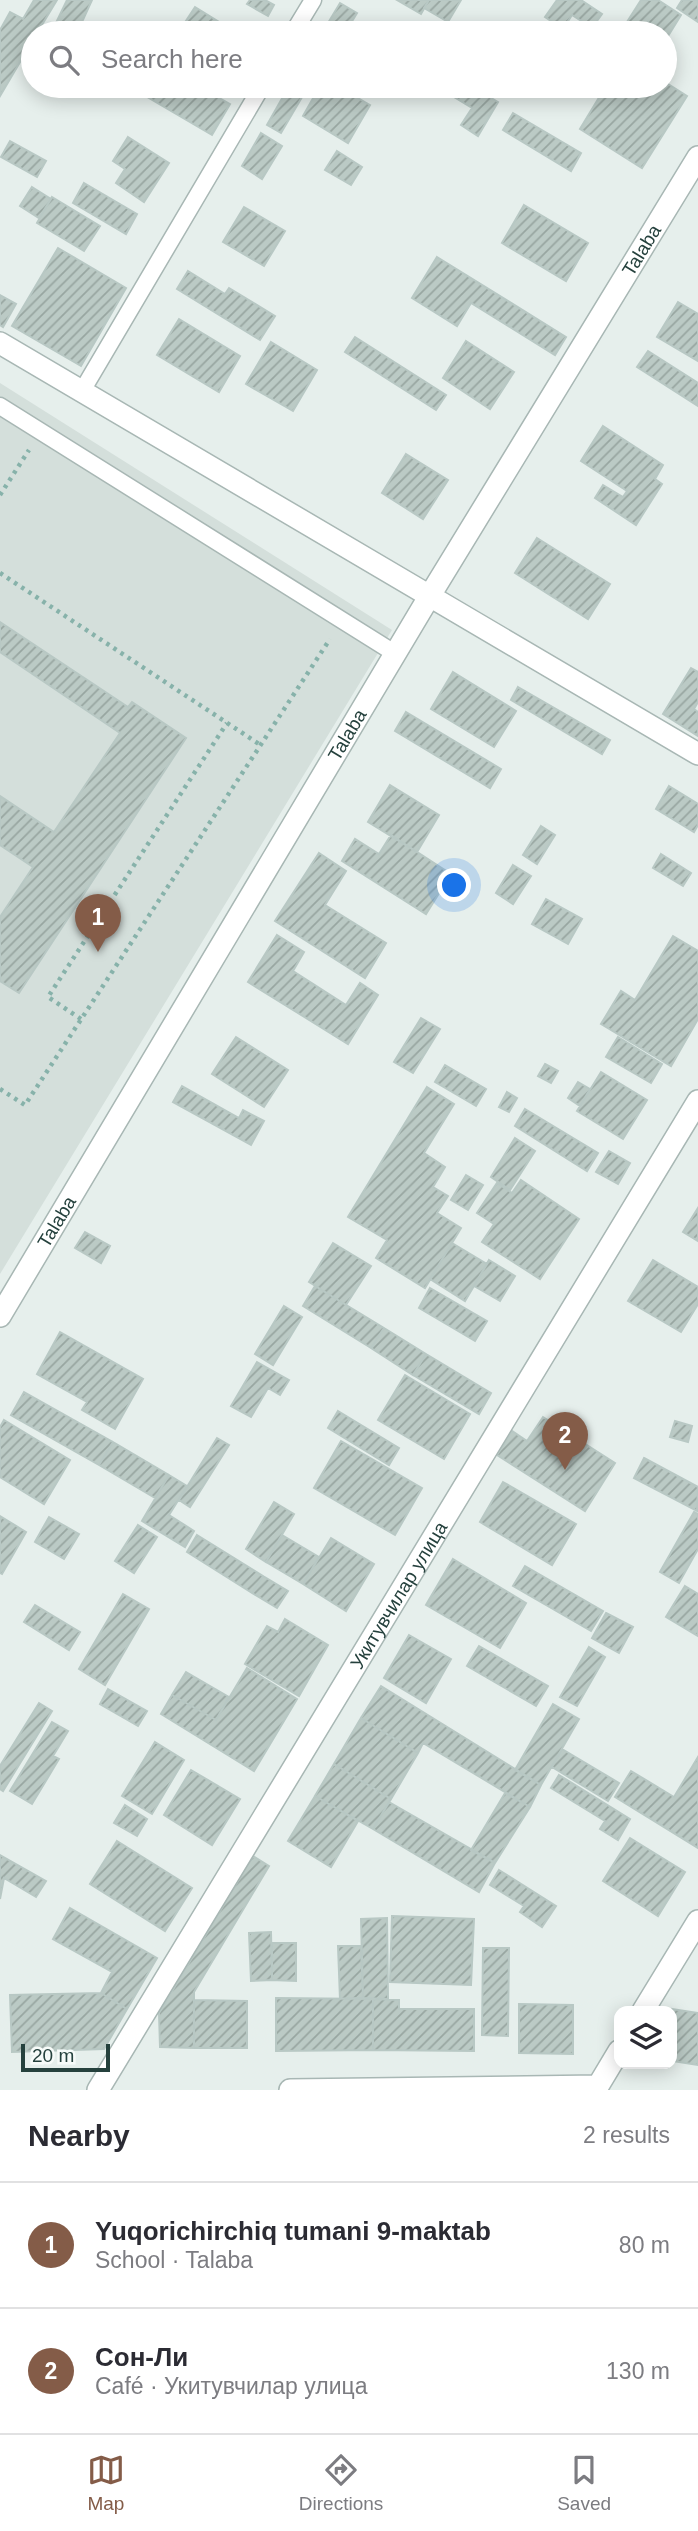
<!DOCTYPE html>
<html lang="en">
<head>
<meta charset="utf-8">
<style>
  :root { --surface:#fff; --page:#f2f2f3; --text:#2b2b33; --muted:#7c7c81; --line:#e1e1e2; --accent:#845c48 }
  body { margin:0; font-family:Arial,sans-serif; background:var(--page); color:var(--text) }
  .controls { position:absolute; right:21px; bottom:21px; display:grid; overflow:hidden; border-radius:14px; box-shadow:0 4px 18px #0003 }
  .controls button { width:63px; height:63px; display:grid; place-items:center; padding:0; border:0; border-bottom:2px solid var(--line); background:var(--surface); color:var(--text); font:35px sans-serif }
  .scale { position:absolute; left:21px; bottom:18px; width:89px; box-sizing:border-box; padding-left:7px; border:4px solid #25413d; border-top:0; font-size:19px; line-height:24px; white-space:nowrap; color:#25413d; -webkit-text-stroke:5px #f7fbf9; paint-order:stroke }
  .you { position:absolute; left:455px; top:886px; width:24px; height:24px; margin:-18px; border:5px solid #fff; border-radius:50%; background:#1a73e8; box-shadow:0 0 0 10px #1a73e833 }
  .badge { display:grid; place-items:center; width:46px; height:46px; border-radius:50%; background:var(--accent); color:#fff; font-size:23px; font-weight:700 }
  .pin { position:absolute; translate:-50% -58px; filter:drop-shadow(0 2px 4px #0008) }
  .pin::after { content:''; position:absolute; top:37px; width:24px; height:21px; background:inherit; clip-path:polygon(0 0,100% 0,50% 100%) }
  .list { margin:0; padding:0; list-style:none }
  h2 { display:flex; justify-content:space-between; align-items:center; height:91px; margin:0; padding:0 28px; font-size:30px }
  h2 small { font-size:23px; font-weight:400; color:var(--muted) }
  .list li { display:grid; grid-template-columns:46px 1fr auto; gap:21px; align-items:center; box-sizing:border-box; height:126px; padding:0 28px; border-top:2px solid var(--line) }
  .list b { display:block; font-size:26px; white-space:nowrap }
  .list p { margin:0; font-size:23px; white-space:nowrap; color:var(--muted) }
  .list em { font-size:23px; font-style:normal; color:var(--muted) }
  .icon { flex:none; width:38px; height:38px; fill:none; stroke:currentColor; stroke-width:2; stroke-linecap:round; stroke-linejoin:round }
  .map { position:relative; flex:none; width:698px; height:2090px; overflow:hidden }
  .search { position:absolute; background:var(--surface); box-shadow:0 4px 18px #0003; left:21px; right:21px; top:21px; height:77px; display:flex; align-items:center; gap:18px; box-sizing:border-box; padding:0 24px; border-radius:38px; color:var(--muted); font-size:26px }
  .sheet { height:343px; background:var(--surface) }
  nav { display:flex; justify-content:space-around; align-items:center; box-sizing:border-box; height:98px; border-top:2px solid var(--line); background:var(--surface); font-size:19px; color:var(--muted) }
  nav a { display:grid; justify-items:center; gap:4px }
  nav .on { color:var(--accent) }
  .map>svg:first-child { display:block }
  .built { fill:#d4dfdb }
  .building { fill:url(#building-hatch); stroke:#b8c8c4; stroke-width:2 }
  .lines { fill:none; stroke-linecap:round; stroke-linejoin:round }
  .service-casing { stroke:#a8b7b4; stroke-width:19 }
  .minor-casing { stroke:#a8b7b4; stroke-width:24 }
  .path { stroke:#87b2aa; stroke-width:4.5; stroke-dasharray:3.5 5; stroke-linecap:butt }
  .service { stroke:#fff; stroke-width:16 }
  .minor { stroke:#fff; stroke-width:21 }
  .labels { text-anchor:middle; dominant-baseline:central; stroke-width:6; stroke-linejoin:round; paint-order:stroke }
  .street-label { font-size:19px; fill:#25413d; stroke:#f7fbf9 }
</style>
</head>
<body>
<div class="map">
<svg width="698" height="2090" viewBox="0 0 698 2090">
  <defs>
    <pattern id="building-hatch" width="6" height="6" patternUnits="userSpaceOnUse" patternTransform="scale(1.75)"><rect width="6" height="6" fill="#bbcac5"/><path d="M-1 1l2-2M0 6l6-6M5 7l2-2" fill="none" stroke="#98a6a1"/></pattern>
  </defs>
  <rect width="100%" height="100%" fill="#e6efec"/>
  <!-- built -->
  <path class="built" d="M0,383L392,630L0,1274Z"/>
  <!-- building -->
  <path class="building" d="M34,0H57L37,33H33V40L0,96V30L10,12L23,19Z
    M67,0H92L77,33L55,25Z
    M250,0H265L274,5L268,16L247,4Z
    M397,0H429L421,14Z
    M429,0H461L448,22L424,8Z
    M557,0H581L602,14L592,28L572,15L563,29L545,17Z
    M641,0H658L681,15L665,41V33H620Z
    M682,0H698V22L677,8Z
    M340,3L357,13L351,23L369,33H322Z
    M195,7L237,33H178Z
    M55,25L73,33H51Z
    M665,82L687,96L642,168L580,129L606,86H665Z
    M147,86H198L230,104L212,135L142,94Z
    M320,86H337L370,105L348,143L303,116Z
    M436,86H471L498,102L478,136L461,125L472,108Z
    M288,88L302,97L281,133L267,125Z
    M513,113L581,153L571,171L503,130Z
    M261,133L282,146L262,179L242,166Z
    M128,137L169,163L144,202L116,183L125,169L113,161Z
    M10,141L46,161L37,177L1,157Z
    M337,151L362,167L351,185L325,170Z
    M84,183L137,214L126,234L73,203Z
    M32,187L51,199L39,218L20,206Z
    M52,197L100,226L84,251L37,223Z
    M524,205L588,243L566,281L502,243Z
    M244,207L285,231L264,266L223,242Z
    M58,248L126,288L81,366L12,326Z
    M437,257L566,337L555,355L471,303L457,326L412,298Z
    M188,271L225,294L229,288L275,316L260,340L177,289Z
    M0,295L16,304L3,327L0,325Z
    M678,302L698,314V361L657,337Z
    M179,319L240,356L219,392L157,355Z
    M355,337L446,395L436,410L345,352Z
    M466,341L514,372L490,409L443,378Z
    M271,342L317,370L293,411L246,384Z
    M648,351L698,383V406L637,367Z
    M603,426L663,465L655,479L662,484L636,525L595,498L603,485L623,497L627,491L581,461Z
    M406,454L448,480L423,519L382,493Z
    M537,538L610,584L588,619L515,573Z
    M0,622L128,707L132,702L186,738L19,993L0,981V917L33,867L0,845V796L54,832L120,733L0,652Z
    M691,668L698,672V702L694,709L698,712V736L663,714Z
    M453,672L516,711L494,747L431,709Z
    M518,687L610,740L602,754L511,700Z
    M406,712L501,769L490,788L395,731Z
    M390,785L439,815L417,852L368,822Z
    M669,786L698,804V825L694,832L656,809Z
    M541,826L555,835L537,864L523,855Z
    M391,835L451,874L426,914L342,861L355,839L379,854Z
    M319,853L346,871L325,905L386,943L365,978L275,921Z
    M661,854L691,873L683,886L653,868Z
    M513,865L531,876L513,904L496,893Z
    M546,899L582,919L568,944L532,924Z
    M277,935L304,952L293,971L346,1005L360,983L378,995L348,1044L248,982Z
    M673,936L698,951V1019L671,1066L601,1024L621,991L635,1000Z
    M421,1018L440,1029L413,1073L394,1062Z
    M236,1037L288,1070L264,1107L212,1074Z
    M618,1037L662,1064L651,1083L606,1057Z
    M545,1064L558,1071L551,1083L538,1076Z
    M445,1065L486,1089L476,1106L435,1082Z
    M601,1072L647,1100L623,1139L577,1111Z
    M578,1082L590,1089L580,1106L568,1098Z
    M182,1086L239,1118L243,1110L264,1121L251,1145L173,1102Z
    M427,1087L454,1104L424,1153L445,1167L433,1187L448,1196L437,1213L461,1228L425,1288L376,1258L387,1240L348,1217Z
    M507,1092L517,1098L509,1112L499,1107Z
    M525,1109L598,1153L587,1171L515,1126Z
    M515,1138L535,1151L510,1190L491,1177Z
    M609,1151L630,1163L618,1184L596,1172Z
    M466,1175L483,1185L468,1210L451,1200Z
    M521,1180L579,1219L540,1279L482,1242L494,1224L477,1213L497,1183L512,1193Z
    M698,1208V1241L683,1232Z
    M85,1232L110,1246L101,1263L75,1248Z
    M333,1243L371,1266L346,1305L309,1282Z
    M452,1243L487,1264L465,1301L430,1279Z
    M489,1260L515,1276L500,1301L474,1286Z
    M653,1260L698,1287V1304L681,1332L628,1301Z
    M315,1286L384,1328L371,1348L303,1306Z
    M430,1288L487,1321L475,1341L419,1308Z
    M284,1306L302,1317L273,1365L255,1354Z
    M384,1328L426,1354L413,1375L371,1348Z
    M60,1332L143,1379L115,1429L82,1410L87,1402L37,1374Z
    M426,1354L491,1393L479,1414L413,1375Z
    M257,1362L289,1380L280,1395L268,1388L251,1417L231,1406Z
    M405,1375L470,1414L444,1459L378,1420Z
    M24,1392L113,1442L99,1465L11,1415Z
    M338,1411L399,1448L389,1465L328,1428Z
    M543,1417L615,1463L585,1511L497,1455L512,1431L527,1441Z
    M4,1420L70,1460L44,1504L0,1477V1427Z
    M675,1421L692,1426L688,1442L670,1437Z
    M217,1438L229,1445L190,1507L179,1500Z
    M341,1441L422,1488L395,1535L314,1488Z
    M113,1442L169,1475L155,1498L99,1465Z
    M644,1458L698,1487L697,1511L634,1478Z
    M169,1475L187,1486L169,1515L194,1531L185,1547L142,1521Z
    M503,1482L576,1524L552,1565L480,1522Z
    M274,1502L294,1514L266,1562L246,1549Z
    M694,1512L698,1514V1549L679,1583L660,1572Z
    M0,1516L26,1532L2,1574L0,1573Z
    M49,1517L79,1534L64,1559L35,1542Z
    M138,1525L157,1537L134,1573L115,1561Z
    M197,1535L263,1576L252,1593L187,1552Z
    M282,1535L319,1557L303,1584L266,1562Z
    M331,1538L374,1564L346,1611L303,1584Z
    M453,1559L526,1603L500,1648L426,1605Z
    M525,1566L603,1611L591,1631L513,1586Z
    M263,1576L288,1591L277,1608L252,1593Z
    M685,1586L698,1594V1636L666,1617Z
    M123,1594L149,1609L105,1685L79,1669Z
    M35,1605L80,1632L69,1650L24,1622Z
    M606,1613L633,1627L619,1653L592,1638Z
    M285,1619L328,1645L299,1696L245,1664L267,1626L278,1632Z
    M409,1635L451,1659L426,1703L384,1678Z
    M479,1646L548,1686L536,1706L467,1666Z
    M589,1647L605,1657L577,1706L560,1697Z
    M247,1668L297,1699L254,1771L161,1714L172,1695L216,1720Z
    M186,1672L229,1697L216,1720L172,1695Z
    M381,1686L541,1785L530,1807L423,1743L418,1753L361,1718Z
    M108,1689L147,1711L138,1726L100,1704Z
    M39,1703L52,1711L3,1791L0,1789V1766Z
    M553,1704L579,1719L541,1785L515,1770Z
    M361,1718L418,1753L391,1799L334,1764Z
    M52,1722L68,1731L53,1756L59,1759L32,1804L10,1791Z
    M155,1742L184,1760L152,1814L122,1796Z
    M562,1749L619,1783L608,1801L552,1767Z
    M698,1757V1848L615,1797L631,1771L674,1797Z
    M334,1764L391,1799L373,1829L315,1796Z
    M191,1770L240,1799L212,1845L164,1815Z
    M559,1775L630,1819L618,1840L600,1829L605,1821L551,1788Z
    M505,1793L530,1807L495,1863L471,1850Z
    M315,1796L358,1821L331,1867L288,1841Z
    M389,1802L495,1863L479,1892L373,1829Z
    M125,1805L147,1819L137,1836L114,1823Z
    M630,1838L685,1872L658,1916L603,1881Z
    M117,1841L192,1888L165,1931L90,1884Z
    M0,1855L46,1881L36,1897L4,1878L0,1899Z
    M253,1856L269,1866L194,1992V2048L160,2047L159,2013Z
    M499,1870L556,1906L542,1927L520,1912L524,1906L490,1885Z
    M70,1908L157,1958L127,2009L101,1993L112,1972L53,1939Z
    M392,1916L474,1919L471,1985L390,1982Z
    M387,1918L388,1999L363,1998L361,1919Z
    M271,1932L272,1980L251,1981L249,1933Z
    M272,1943H296V1981L272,1980Z
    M338,1946H361L363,1998L340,1999Z
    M483,1948H509L508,2036L482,2035Z
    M101,1993L127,2009L104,2049L12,2052L10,1995Z
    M276,1998L373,1999V2050L276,2051Z
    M373,1999L399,2000V2009H474V2051L373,2050Z
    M194,2000L247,2001V2048H194Z
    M519,2004L573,2005V2054L519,2053Z
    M672,2009L698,2013V2065L672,2061Z"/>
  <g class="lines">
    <defs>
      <path id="service" d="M293,33L313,0
        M82,391L262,86
        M0,406L396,654"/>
      <g id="minor">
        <path d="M0,343L698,754"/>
        <path id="s1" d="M0,1316L429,597L698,157"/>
        <path d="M643,2011L698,1921"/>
        <path id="s2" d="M98,2090L698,1101"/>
        <path d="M290,2090L598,2086L619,2051"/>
      </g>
    </defs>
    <!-- service casing -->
    <use href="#service" class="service-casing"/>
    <!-- minor casing -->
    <use href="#minor" class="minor-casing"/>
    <!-- path -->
    <path class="path" d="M0,495L29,450
      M0,573L259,744
      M81,1019L48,997L227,723
      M0,1089L25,1105L330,639"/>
    <!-- service -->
    <use href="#service" class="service"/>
    <!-- minor -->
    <use href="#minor" class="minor"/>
  </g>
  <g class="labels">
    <!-- street labels -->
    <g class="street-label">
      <text stroke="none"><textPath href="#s1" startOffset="1244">Talaba</textPath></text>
      <text stroke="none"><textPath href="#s1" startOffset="677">Talaba</textPath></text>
      <text stroke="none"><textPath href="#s1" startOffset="110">Talaba</textPath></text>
      <text stroke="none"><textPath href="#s2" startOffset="579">Укитувчилар улица</textPath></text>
    </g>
  </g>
</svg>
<div class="controls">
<button><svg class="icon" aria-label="layers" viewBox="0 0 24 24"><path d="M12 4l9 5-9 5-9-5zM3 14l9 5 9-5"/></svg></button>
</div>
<div class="scale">20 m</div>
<div class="you"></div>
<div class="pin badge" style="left:98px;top:952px">1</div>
<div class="pin badge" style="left:565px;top:1470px">2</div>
<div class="search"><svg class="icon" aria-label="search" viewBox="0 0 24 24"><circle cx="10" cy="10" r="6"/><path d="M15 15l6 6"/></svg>Search here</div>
</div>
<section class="sheet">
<h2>Nearby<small>2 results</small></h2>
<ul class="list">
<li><span class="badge">1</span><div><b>Yuqorichirchiq tumani 9-maktab</b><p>School · Talaba</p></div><em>80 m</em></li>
<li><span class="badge">2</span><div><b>Сон-Ли</b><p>Café · Укитувчилар улица</p></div><em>130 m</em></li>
</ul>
</section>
<nav>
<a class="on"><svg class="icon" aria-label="map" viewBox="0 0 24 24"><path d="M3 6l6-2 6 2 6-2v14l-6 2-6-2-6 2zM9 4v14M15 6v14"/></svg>Map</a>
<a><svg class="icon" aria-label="directions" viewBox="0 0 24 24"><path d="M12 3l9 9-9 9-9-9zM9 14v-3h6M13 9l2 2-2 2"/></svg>Directions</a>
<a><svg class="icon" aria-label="saved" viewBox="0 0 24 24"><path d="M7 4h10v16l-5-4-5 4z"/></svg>Saved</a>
</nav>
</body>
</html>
